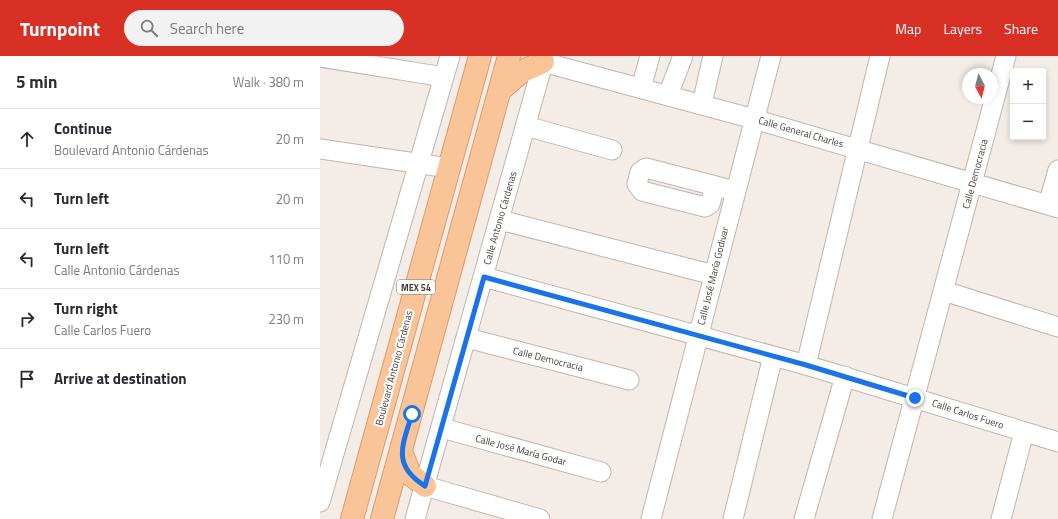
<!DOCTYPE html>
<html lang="en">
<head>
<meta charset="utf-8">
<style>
  :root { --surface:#fff; --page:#f2f2f3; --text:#2b2b33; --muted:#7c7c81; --line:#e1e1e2; --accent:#d93025 }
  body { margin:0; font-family:"Titillium Web",sans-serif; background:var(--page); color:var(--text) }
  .controls { position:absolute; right:12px; top:12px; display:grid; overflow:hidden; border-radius:4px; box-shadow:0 2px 6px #0003 }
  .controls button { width:36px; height:36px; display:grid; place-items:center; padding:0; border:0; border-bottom:1px solid var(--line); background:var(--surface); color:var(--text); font:20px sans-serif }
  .compass { position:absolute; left:642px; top:12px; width:36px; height:36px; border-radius:50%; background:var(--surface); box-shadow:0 2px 6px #0003; rotate:173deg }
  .stop { position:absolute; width:12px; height:12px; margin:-9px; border:3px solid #1a73e8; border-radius:50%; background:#fff }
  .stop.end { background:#1a73e8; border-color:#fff; box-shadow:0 1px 4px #0008 }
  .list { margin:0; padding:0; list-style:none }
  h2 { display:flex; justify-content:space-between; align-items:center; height:52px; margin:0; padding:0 16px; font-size:17px }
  h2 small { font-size:13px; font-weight:400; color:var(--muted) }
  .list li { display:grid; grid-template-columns:26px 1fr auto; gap:12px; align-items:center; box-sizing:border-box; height:60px; padding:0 16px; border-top:1px solid var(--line) }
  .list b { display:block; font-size:15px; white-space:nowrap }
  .list p { margin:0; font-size:13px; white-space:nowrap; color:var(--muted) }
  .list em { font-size:13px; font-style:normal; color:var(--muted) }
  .icon { flex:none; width:22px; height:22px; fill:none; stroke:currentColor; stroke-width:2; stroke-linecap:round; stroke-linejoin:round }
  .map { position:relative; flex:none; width:738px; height:463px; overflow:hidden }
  header { display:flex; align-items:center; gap:24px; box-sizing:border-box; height:56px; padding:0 20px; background:var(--accent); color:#fff }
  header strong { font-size:19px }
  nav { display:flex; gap:22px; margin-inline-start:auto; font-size:14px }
  .search { width:280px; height:36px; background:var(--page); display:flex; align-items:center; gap:10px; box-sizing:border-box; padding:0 14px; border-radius:22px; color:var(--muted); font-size:15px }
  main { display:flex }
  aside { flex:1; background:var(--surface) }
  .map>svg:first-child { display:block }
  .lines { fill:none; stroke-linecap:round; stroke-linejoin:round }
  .minor-casing { stroke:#c1b5ad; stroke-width:21 }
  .major-casing { stroke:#df9b6a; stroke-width:24 }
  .minor { stroke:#fff; stroke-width:19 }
  .major { stroke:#fac499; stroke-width:22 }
  .route { stroke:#1a73e8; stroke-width:5 }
  .labels { text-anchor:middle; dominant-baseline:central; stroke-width:4; stroke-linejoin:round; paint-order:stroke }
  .shield { fill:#fff; stroke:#7e7672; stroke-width:1 }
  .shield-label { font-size:9px; font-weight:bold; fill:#463c36 }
  .street-label { font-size:10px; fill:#463c36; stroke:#fff }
</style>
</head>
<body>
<header>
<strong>Turnpoint</strong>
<div class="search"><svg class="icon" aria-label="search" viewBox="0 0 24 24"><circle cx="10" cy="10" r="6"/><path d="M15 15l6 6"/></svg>Search here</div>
<nav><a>Map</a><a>Layers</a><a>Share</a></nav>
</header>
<main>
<aside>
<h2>5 min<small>Walk · 380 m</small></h2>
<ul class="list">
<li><svg class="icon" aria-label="ahead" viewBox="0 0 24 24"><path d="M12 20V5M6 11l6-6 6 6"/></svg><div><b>Continue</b><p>Boulevard Antonio Cárdenas</p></div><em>20 m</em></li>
<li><svg class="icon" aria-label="left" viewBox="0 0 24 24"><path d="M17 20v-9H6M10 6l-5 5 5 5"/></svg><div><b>Turn left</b></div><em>20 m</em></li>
<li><svg class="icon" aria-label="left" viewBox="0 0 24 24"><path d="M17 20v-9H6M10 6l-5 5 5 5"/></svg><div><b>Turn left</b><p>Calle Antonio Cárdenas</p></div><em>110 m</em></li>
<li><svg class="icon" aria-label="right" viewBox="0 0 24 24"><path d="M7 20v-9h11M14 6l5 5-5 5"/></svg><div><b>Turn right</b><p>Calle Carlos Fuero</p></div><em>230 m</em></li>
<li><svg class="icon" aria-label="arrive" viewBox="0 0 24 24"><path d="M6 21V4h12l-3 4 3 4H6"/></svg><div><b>Arrive at destination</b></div></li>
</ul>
</aside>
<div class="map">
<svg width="738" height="463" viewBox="0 0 738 463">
  <rect width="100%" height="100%" fill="#f3ece7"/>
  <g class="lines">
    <defs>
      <path id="minor" d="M0,1L124,21
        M223,6L434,63L738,152
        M321,32L330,0
        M348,39L363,0
        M382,48L393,0
        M206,70L292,94
        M0,93L129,112
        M395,130L390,148L385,151L322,135L317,128L320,116L326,112L415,135
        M728,149L738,114
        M180,164L394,219
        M164,221L486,309L738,386
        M624,235L738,271
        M147,282L309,324
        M486,309L560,0
        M122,372L281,416
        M105,430L220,463
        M0,446L130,0
        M95,463L225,0
        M331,463L451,0
        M413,463L453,300
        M484,463L525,320
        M562,463L686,0
        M681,463L704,376"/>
      <path id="major" d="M180,34L201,16L223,6L220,0
        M81,396L90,418L105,430
        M32,463L160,0
        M62,463L189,0"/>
    </defs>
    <!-- minor casing -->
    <use href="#minor" class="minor-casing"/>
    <!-- major casing -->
    <use href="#major" class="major-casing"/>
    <!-- minor -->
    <use href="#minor" class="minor"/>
    <!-- major -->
    <use href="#major" class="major"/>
  </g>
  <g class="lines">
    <!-- route -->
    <path class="route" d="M92,358C83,388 71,409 105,430L164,221L486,309L595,342"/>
  </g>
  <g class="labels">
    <!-- shield labels -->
    <rect class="shield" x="77" y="224" width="38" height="14" rx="3"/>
    <g class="shield-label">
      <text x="96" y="231">MEX 54</text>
    </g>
    <!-- street labels -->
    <g class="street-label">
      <text transform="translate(481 76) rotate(16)">Calle General Charles</text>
      <text transform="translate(655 118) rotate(-75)">Calle Democracia</text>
      <text transform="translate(180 162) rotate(-74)">Calle Antonio Cárdenas</text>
      <text transform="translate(393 220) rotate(-76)">Calle José María Godivar</text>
      <text transform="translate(228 303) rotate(14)">Calle Democracia</text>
      <text transform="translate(74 312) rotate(-75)">Boulevard Antonio Cárdenas</text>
      <text transform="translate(648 358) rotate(18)">Calle Carlos Fuero</text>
      <text transform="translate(201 394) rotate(15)">Calle José María Godar</text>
    </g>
  </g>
</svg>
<div class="controls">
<button>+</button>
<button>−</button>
</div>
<svg class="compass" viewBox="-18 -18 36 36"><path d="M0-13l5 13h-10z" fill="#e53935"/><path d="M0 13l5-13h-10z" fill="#7c7c81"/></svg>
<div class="stop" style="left:92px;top:358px"></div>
<div class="stop end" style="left:595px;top:342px"></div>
</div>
</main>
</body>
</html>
